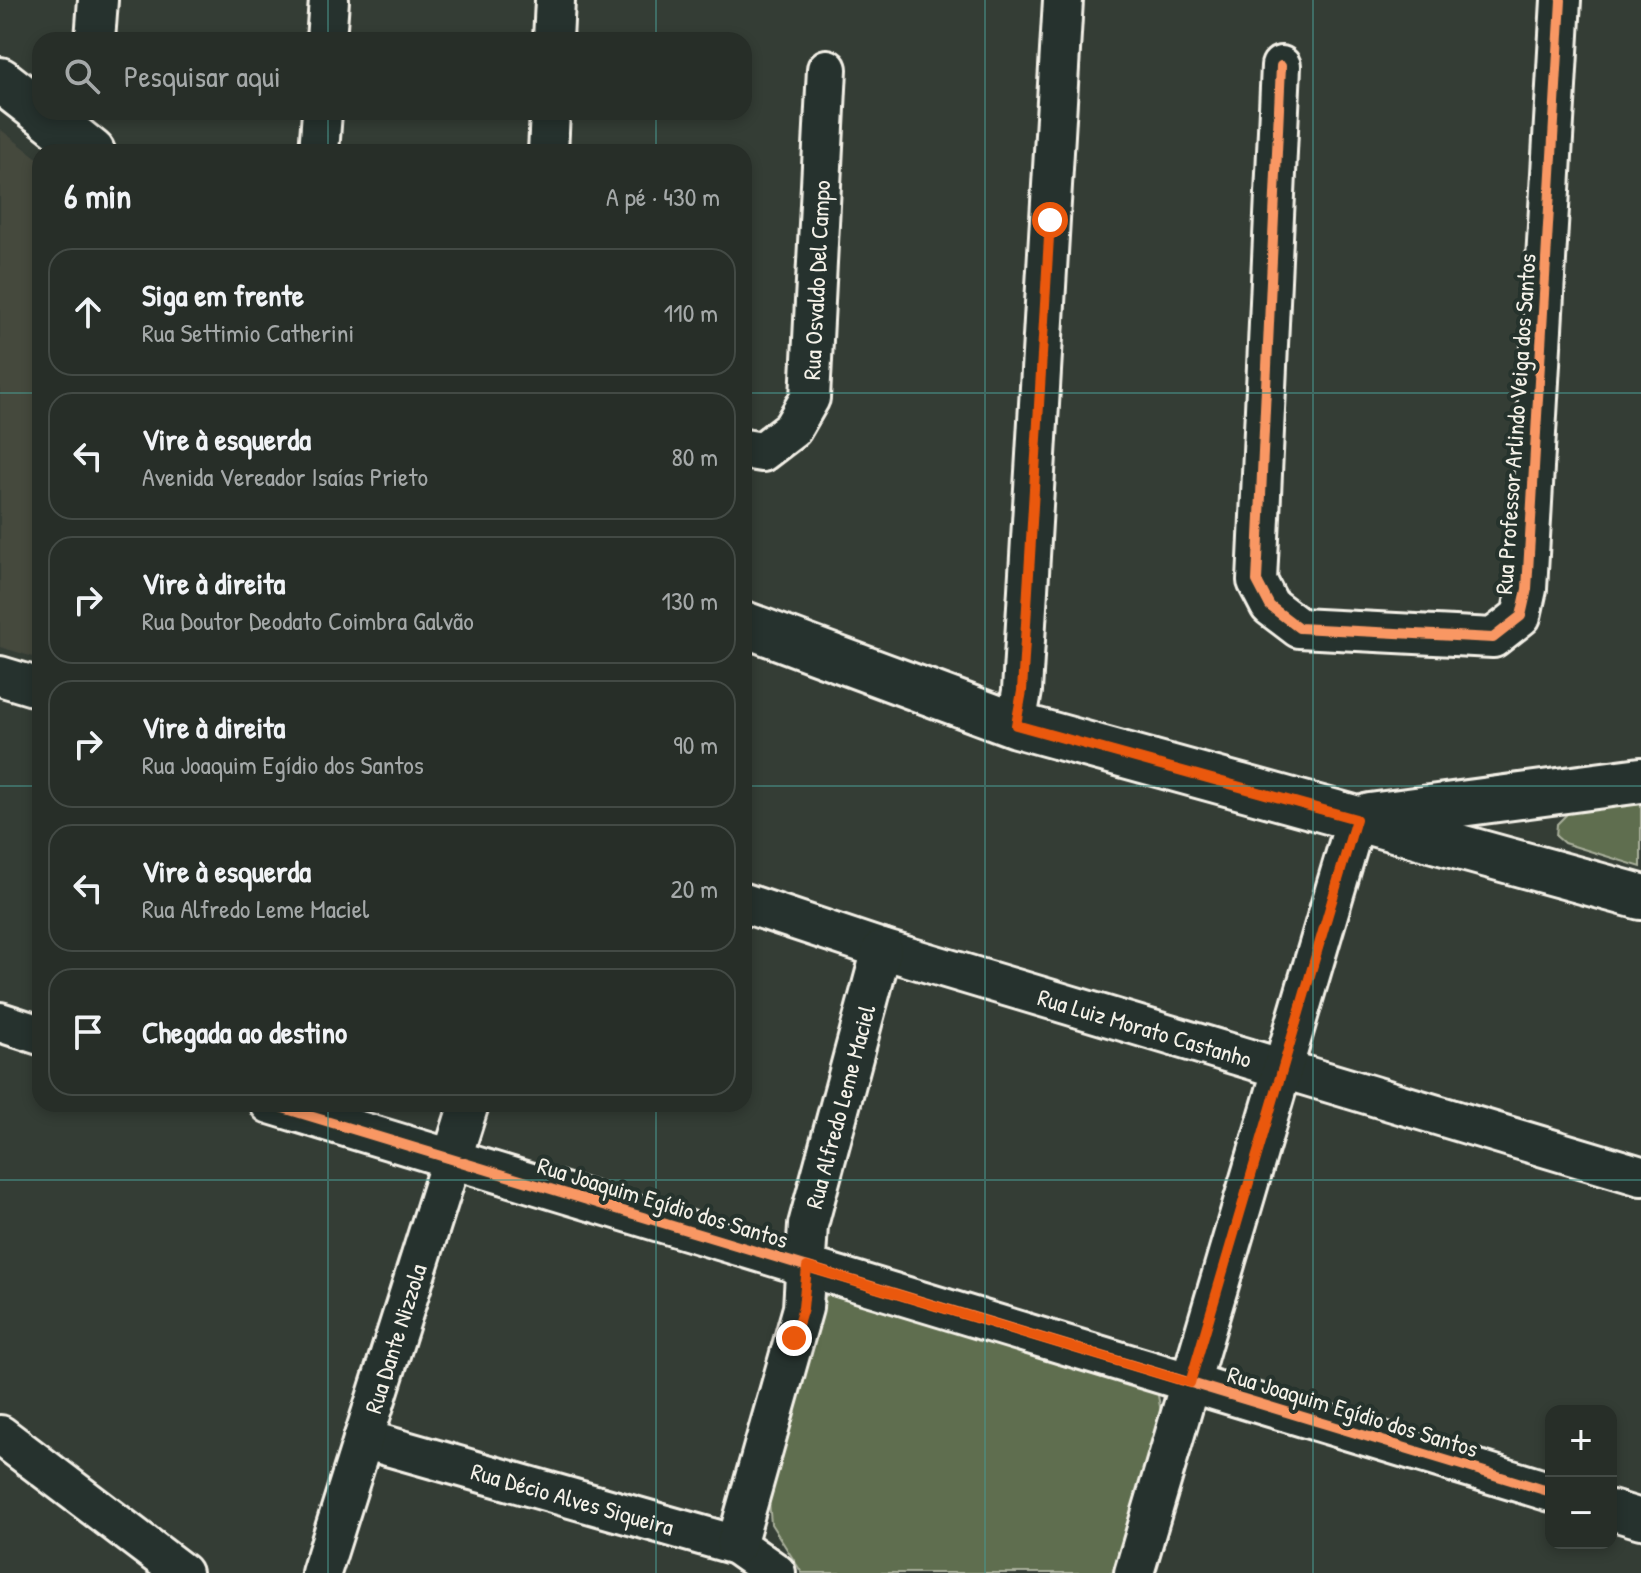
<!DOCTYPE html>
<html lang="pt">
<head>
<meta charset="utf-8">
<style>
  :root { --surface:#272e28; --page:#333a34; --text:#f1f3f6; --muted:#a4a8a8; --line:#434a45 }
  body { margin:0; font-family:"Patrick Hand",sans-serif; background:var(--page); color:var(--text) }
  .controls { position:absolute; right:24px; bottom:24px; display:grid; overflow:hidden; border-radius:16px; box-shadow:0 4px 12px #0003 }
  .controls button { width:72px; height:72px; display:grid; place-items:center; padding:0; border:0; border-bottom:2px solid var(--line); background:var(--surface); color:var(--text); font:40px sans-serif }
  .stop { position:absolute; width:24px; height:24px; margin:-18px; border:6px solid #ea580c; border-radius:50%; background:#fff }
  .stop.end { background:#ea580c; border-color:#fff; box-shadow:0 2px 8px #0008 }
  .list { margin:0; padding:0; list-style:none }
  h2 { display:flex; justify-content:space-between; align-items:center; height:104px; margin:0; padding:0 32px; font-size:34px }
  h2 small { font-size:26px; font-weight:400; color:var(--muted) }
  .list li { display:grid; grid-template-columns:52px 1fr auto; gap:24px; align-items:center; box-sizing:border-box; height:128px; margin:0 16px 16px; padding:0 16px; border:2px solid var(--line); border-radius:24px }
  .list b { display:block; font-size:30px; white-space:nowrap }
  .list p { margin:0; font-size:26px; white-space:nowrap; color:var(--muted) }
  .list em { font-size:26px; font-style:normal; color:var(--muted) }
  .icon { flex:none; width:44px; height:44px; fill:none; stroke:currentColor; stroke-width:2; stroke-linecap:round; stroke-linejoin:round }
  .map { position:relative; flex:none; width:1641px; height:1573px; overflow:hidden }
  .search { position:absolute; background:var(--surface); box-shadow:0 4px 12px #0003; left:32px; top:32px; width:720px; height:88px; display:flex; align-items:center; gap:20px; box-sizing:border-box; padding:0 28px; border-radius:24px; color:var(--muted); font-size:30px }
  .panel { position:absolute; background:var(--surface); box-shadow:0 4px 12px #0003; left:32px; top:144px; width:720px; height:968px; border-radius:24px }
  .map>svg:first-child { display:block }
  .built { fill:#44483e }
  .green { fill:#5f6e4f; stroke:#aab09c; stroke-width:2 }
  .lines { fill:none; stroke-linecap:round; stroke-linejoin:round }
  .street-casing { stroke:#f4f1e8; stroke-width:44 }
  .secondary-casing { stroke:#f4f1e8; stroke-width:50 }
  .street { stroke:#26332d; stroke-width:38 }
  .secondary { stroke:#26332d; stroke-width:44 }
  .cycleway-casing { stroke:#26332d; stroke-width:15 }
  .cycleway { stroke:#f99763; stroke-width:10 }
  .route { stroke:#ea580c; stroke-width:10 }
  .grid { fill:none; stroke:#48958c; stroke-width:2; stroke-opacity:0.55 }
  .labels { text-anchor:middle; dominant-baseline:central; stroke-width:8; stroke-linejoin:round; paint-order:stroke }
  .street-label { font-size:24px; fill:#f4f1e8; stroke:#26332d }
</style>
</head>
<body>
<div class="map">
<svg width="1641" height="1573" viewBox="0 0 1641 1573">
  <rect width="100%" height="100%" fill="#343d35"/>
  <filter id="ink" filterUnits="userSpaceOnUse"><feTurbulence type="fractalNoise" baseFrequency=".0125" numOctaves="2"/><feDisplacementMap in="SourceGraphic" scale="16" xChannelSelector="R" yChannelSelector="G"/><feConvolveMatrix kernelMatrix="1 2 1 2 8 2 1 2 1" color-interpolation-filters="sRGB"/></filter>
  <g filter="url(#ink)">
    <!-- built -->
    <path class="built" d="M0,129L40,160V659L0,647Z"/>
    <!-- green -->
    <path class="green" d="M1641,801V867L1564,843L1556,836L1557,824L1569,812Z
      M838,1292L1157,1390L1161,1412L1115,1573H802L771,1524L768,1489L822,1297Z"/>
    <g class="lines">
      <defs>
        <g id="street">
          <path d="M95,40L98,0"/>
          <path d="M326,40L329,0"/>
          <path d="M553,40L555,0"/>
          <path d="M1281,66L1257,581L1270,606L1299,628L1493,638L1521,616L1527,589L1561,0"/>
          <path d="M319,152L322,112"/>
          <path d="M548,152L550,112"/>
          <path id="s1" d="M744,449L762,452L792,429L810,398L827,69"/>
          <path d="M0,676L40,688"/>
          <path d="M1016,725L1022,691L1063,0"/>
          <path id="s2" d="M744,903L882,949L1641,1176"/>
          <path d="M0,1022L40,1035"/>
          <path d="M270,1104L1551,1492"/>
          <path d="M0,1435L182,1573"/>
          <path id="s3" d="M363,1439L736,1545L776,1573"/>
          <path d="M1611,1510L1641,1519"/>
          <path id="s4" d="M736,1545L803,1308L808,1225L882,949"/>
          <path id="s5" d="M321,1573L469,1104"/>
          <path d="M1134,1573L1356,819"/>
        </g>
        <path id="secondary" d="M0,80L40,111
          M42,112L92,152
          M744,624L1016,725L1641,897
          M1370,816L1641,780"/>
      </defs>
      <!-- street casing -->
      <use href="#street" class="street-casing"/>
      <!-- secondary casing -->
      <use href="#secondary" class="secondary-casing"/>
      <!-- street -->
      <use href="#street" class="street"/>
      <!-- secondary -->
      <use href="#secondary" class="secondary"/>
      <defs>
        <path id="cycleway" d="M1281,66L1257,581L1270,606L1299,628L1493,638L1521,616L1527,589L1561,0
          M270,1104L1551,1492"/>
      </defs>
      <!-- cycleway casing -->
      <use href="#cycleway" class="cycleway-casing"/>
      <!-- cycleway -->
      <use href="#cycleway" class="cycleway"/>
    </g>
  </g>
  <g class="lines" filter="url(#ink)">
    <!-- route -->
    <path class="route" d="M794,1338L803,1308L807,1267L1190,1383L1356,819L1016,725L1022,691L1050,220"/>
  </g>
  <!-- grid -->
  <path class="grid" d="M328,0V40M656,0V40M985,0V1573M1313,0V1573M328,112V152M656,112V152M0,393H40M744,393H1641M0,786H40M744,786H1641M328,1104V1573M656,1104V1573M0,1180H1641"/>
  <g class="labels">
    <!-- street labels -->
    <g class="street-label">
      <text stroke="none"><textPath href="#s1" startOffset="210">Rua Osvaldo Del Campo</textPath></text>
      <text transform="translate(1515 424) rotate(-86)">Rua Professor Arlindo Veiga dos Santos</text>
      <text stroke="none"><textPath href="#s2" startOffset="420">Rua Luiz Morato Castanho</textPath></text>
      <text stroke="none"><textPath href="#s4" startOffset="452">Rua Alfredo Leme Maciel</textPath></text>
      <text transform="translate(663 1202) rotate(17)">Rua Joaquim Egídio dos Santos</text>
      <text stroke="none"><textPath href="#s5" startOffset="246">Rua Dante Nizzola</textPath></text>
      <text transform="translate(1353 1411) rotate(17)">Rua Joaquim Egídio dos Santos</text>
      <text stroke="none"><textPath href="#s3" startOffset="218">Rua Décio Alves Siqueira</textPath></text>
    </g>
  </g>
</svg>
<div class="controls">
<button>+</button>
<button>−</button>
</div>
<div class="stop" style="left:1050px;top:220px"></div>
<div class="stop end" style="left:794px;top:1338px"></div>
<div class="search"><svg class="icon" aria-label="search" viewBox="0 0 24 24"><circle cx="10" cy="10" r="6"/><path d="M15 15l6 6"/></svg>Pesquisar aqui</div>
<section class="panel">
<h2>6 min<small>A pé · 430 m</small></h2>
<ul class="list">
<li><svg class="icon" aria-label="ahead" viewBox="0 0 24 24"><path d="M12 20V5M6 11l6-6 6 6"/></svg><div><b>Siga em frente</b><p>Rua Settimio Catherini</p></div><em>110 m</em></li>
<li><svg class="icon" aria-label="left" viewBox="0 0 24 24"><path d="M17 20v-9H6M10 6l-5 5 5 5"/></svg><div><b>Vire à esquerda</b><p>Avenida Vereador Isaías Prieto</p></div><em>80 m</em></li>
<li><svg class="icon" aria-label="right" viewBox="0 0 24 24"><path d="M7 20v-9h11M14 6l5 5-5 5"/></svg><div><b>Vire à direita</b><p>Rua Doutor Deodato Coimbra Galvão</p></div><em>130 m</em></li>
<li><svg class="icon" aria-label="right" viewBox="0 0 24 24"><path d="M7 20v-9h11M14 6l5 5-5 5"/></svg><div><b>Vire à direita</b><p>Rua Joaquim Egídio dos Santos</p></div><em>90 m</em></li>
<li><svg class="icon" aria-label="left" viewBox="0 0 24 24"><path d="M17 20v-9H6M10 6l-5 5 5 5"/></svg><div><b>Vire à esquerda</b><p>Rua Alfredo Leme Maciel</p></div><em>20 m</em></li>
<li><svg class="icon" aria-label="arrive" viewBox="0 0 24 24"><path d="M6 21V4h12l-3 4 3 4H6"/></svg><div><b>Chegada ao destino</b></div></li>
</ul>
</section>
</div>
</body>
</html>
